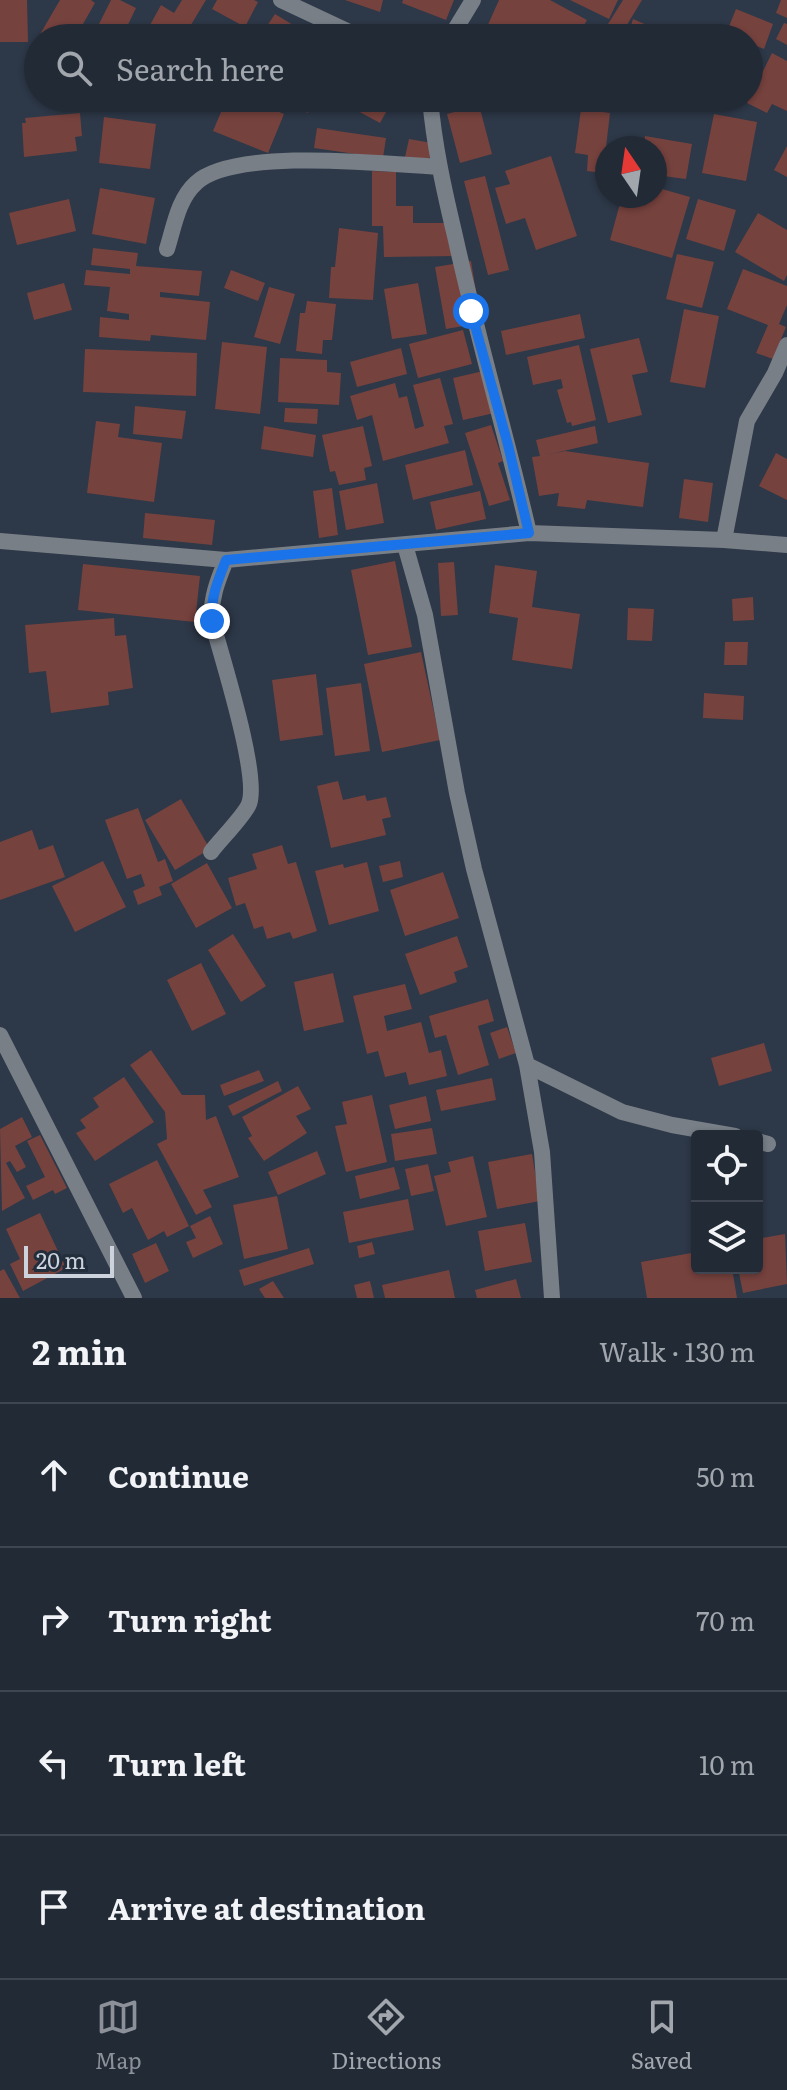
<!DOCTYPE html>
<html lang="en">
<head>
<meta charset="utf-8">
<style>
  :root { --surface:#222a36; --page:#2e3642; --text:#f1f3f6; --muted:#a2a7ad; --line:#3f4651; --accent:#8c9099 }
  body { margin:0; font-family:Literata,serif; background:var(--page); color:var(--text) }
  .controls { position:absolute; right:24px; bottom:24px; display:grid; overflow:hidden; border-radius:8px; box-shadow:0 2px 6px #0004 }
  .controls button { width:72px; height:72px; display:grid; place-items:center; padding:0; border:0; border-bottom:2px solid var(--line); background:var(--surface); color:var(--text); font:40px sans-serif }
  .compass { position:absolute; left:595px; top:136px; width:72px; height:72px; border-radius:50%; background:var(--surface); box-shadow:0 2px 6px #0004; rotate:347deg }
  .scale { position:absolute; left:24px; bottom:20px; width:90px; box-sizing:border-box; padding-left:8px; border:4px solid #ccd3dd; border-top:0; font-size:22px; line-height:28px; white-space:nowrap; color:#ccd3dd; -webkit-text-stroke:6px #232e3d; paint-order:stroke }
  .stop { position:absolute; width:24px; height:24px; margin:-18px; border:6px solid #1a73e8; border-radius:50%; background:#fff }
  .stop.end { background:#1a73e8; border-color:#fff; box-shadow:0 2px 8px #0008 }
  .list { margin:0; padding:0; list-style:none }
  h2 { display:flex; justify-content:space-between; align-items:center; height:104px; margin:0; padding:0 32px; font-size:34px }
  h2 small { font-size:26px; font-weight:400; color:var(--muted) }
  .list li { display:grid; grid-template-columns:52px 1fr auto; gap:24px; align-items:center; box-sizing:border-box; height:144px; padding:0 32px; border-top:2px solid var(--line) }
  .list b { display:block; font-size:30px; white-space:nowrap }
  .list em { font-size:26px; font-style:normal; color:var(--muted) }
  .icon { flex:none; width:44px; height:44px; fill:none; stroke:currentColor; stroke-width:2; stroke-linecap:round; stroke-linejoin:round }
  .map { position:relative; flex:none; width:787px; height:1298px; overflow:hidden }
  .search { position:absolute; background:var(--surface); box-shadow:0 2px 6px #0004; left:24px; right:24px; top:24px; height:88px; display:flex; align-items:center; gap:20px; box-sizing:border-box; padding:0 28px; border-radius:44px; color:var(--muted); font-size:30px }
  .sheet { height:680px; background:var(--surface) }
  nav { display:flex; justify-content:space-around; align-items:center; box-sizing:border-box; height:112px; border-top:2px solid var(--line); background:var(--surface); font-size:22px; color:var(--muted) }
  nav a { display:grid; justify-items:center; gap:4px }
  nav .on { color:var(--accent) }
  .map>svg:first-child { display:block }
  .building { fill:#76423e }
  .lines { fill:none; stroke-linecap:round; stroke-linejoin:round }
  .street { stroke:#797f87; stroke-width:16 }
  .route { stroke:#1a73e8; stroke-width:10 }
</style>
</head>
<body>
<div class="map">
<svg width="787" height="1298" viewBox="0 0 787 1298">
  <rect width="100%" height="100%" fill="#2d3848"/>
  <!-- building -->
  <path class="building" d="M0,0H27L28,42H0Z
    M60,0H91L95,3L75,38H43L39,36Z
    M111,0H120L136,8L124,33L133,38H92Z
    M182,0H206L183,38H172L150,25L161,5L174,13Z
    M217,0H254L258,2L245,27L212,9Z
    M345,0H383L380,12Z
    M403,0H454L446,20L402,3Z
    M499,0H550L587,20L577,38H524L503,29L499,38H482Z
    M570,0H618L609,19Z
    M623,0H642L619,38H581L583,28L603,32Z
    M781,0H787V18L776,13Z
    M736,9L773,24L764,49L749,43V38H736L726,34Z
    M275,14L298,28L291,38H259Z
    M633,19L656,29L652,38H627Z
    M784,23L787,24V45L776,39Z
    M772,53L787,61V111L772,104L767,113L747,103Z
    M79,98H99L97,111L78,109Z
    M227,98H246L284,114L268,153L213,131Z
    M293,98H315L308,113L290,104Z
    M334,98H394L380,123Z
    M490,98H578V106L490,101Z
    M586,98H612L609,109L584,105Z
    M694,98H723L718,109Z
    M479,105L492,154L460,163L447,114Z
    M581,109L610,113L603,173L587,171L588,155L575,153Z
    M80,113L82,136L75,137L77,151L24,157L22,123H26L25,118Z
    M714,114L757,122L746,181L702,173Z
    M104,117L156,124L150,169L99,163Z
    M317,128L386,138L383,158L314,148Z
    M645,136L692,144L686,179L655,175V148H644Z
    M409,139L432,143L429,161L405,157Z
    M787,146V177L774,170Z
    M551,156L577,236L536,250L525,218L506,224L495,188L510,184L505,171Z
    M372,171L396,172V206H413V223H457V256L384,257L383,226H372Z
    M485,176L509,270L488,275L464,181Z
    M655,187L690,197L672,258L610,240L622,196H655Z
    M100,188L155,198L146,244L92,234Z
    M69,199L76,231L17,245L9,213Z
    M698,199L736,210L724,251L686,239Z
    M758,213L787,230V275L784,281L735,252Z
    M339,228L378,233L373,300L329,298L331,267H335Z
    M93,248L138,253L136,266L202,271L199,296L160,292V297L210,302L206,340L151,335L150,341L99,337L100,317L129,320V314L107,311L110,287L84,285L86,270L130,274V269L91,265Z
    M677,254L714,262L702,308L666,299Z
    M471,261L481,323L446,329L435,267Z
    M743,269L787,286V305L779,324L786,327L773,359L756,353L768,325L727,309Z
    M231,270L265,283L258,301L224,288Z
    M64,283L72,310L34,320L27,293Z
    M418,283L427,334L392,339L384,289Z
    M269,287L295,294L280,344L254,337Z
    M307,301L336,304L332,340H323L322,354L296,351L300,313H305Z
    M684,309L719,316L705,388L670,382Z
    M580,314L585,338L506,355L501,331Z
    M463,330L472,364L418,378L409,344Z
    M639,338L648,372L632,375L642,415L608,423L590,349Z
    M222,342L267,347L260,414L215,409Z
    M579,345L596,420L572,426L571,422L567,423L557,390L563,388L561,379L533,385L527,357Z
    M401,348L407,374L357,387L350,362Z
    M85,349L197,353L196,396L83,392Z
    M280,358L327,360V372L341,373L339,405L278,402Z
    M488,370L499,412L463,420L453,378Z
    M440,378L453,424L444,426L449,443L383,461L372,415L357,420L350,396L395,383L399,398L407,396L415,429L424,426L413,385Z
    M135,406L186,411L182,439L133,434Z
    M285,408L318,409L317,424L284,422Z
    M96,421L120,424L118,437L162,443L154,502L87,493Z
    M491,425L503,461L498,463L510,500L489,506L465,433Z
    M264,426L316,435L313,457L261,449Z
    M363,426L372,466L364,468L366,480L339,485L335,471L330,472L322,435Z
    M595,426L598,443L546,455L565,451L649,463L643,507L587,500L585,509L557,506L559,493L539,496L532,457L540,456L536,440Z
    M465,450L473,485L413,500L405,465Z
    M776,453L787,459V500L759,486Z
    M684,479L713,483L708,522L679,518Z
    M377,483L384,523L346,530L339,491Z
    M332,488L338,535L319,538L313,491Z
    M480,491L486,519L436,530L430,502Z
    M145,513L215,520L212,545L143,538Z
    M395,561L412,647L368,655L351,570Z
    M454,562L458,615L441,616L438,563Z
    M83,564L200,576L195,622L78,610Z
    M495,565L537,571L532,607L580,614L572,669L512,660L518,618L489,613Z
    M753,597L754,620L733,621L732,599Z
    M628,608L654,609L652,641L627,640Z
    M114,618L115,636L126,635L133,688L108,692L109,705L51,713L46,671L29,673L25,625Z
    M725,642H748L747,665H724Z
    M421,652L440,740L382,752L364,664Z
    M316,674L323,735L280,741L272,680Z
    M361,683L370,751L335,756L326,688Z
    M704,693L744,696L743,720L703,718Z
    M338,781L343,800L365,795L367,801L386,797L391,817L382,819L386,835L331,848L317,786Z
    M181,799L210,849L175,870L145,820Z
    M138,808L158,862L165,859L173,881L159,887L162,895L138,905L133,891L145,886L141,874L127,879L105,820Z
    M32,830L39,850L53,845L65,877L0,900V842Z
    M282,845L288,864L296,862L317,931L293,939L290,932L267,939L263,926L254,929L245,903L236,906L228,878L257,869L252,854Z
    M103,861L126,907L75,932L52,886Z
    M400,861L403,877L383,882L379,866Z
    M367,862L379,911L329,925L315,871L343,864L344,868Z
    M207,863L232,908L196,928L171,884Z
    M443,872L459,918L405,936L390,890Z
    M233,934L266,986L241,1002L208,950Z
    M457,936L468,967L454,972L457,982L420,995L405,954Z
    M201,963L226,1014L192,1031L167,980Z
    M333,973L344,1022L304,1031L294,982Z
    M405,984L412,1009L384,1016L387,1031L421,1022L429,1053L441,1050L447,1076L409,1085L406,1072L385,1077L378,1051L367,1054L353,996Z
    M488,999L494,1021L478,1026L489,1065L458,1075L446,1035L435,1038L429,1016Z
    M507,1027L516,1053L499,1059L490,1033Z
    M764,1043L772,1071L719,1086L711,1058Z
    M151,1050L182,1095H205L206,1120L216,1116L239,1177L203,1190L212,1207L196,1215L157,1144L167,1139L165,1112L130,1065Z
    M259,1070L264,1081L224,1096L220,1085Z
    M124,1077L154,1122L95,1161L76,1133L86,1128L80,1120L99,1107L93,1098Z
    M492,1078L496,1100L441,1111L436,1090Z
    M278,1081L282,1091L233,1116L228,1106Z
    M298,1086L311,1109L296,1116L307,1133L264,1161L248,1138L252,1136L242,1117Z
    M372,1095L387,1162L346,1172L335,1126L347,1124L342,1102Z
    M426,1096L431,1121L395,1129L389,1105Z
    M22,1117L32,1137L15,1146L26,1167L17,1172L10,1161L6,1163L25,1198L2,1211L0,1129Z
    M432,1128L437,1154L395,1161L391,1134Z
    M40,1135L67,1188L55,1194L53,1190L33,1200L26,1186L45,1177L27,1141Z
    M317,1151L326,1174L278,1195L268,1172Z
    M532,1154L540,1201L497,1209L488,1162Z
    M473,1156L487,1217L446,1226L434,1176L451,1172L448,1162Z
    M157,1160L189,1226L167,1237L164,1231L148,1240L132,1208L123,1213L109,1184Z
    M428,1164L434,1191L411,1196L405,1169Z
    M394,1167L400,1189L360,1199L355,1176Z
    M277,1196L288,1249L244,1259L233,1205Z
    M408,1199L414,1230L349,1243L343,1212Z
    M40,1213L66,1268L23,1291L10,1264L20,1259L6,1229Z
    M210,1216L223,1244L193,1258L186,1242L196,1238L190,1226Z
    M525,1223L532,1262L485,1271L478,1231Z
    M785,1234L787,1284L743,1293L738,1268H757V1239Z
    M372,1242L375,1254L359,1258L357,1246Z
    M156,1243L169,1271L145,1283L132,1254Z
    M309,1248L314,1264L244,1286L239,1270Z
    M697,1252V1268H732L737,1298H647L641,1262Z
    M4,1269L20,1298H0V1271Z
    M449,1270L455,1298H385L382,1285Z
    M516,1279L521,1298H477L475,1290Z
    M273,1281L284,1298H265L259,1289Z
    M370,1281L374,1298H357L354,1285Z"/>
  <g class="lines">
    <!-- street -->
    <path class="street" d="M281,0L362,38
      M450,38L473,0
      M430,98C434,145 444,190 455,236C477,336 506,434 529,533
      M167,249C174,227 178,199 196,183C234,147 387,164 439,167
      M724,540L747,421L775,373L787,345
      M0,541L226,560L529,533L724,540L787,545
      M405,545L425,615L457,793L474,869L527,1065L542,1152L552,1298
      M211,852C219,841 245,815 249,804C260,776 221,655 212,621C210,599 218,580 226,560
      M0,1035L134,1298
      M527,1065L622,1112L672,1125L735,1136
      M757,1141L768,1144"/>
  </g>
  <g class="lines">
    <!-- route -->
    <path class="route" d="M212,621C210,599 218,580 226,560L529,533L508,445L471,311"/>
  </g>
</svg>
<div class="controls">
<button><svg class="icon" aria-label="locate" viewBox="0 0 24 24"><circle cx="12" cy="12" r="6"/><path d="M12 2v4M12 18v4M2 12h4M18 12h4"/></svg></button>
<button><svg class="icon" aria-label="layers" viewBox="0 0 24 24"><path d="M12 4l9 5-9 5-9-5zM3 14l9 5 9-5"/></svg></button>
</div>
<svg class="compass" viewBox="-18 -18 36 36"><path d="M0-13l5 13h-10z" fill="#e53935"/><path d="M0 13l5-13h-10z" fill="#a2a7ad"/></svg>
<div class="scale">20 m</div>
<div class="stop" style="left:471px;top:311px"></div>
<div class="stop end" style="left:212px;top:621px"></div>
<div class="search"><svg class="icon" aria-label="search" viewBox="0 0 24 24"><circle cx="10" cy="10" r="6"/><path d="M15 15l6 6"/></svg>Search here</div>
</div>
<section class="sheet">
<h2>2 min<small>Walk · 130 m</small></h2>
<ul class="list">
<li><svg class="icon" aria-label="ahead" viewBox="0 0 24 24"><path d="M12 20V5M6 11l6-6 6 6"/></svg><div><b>Continue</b></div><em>50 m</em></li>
<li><svg class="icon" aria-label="right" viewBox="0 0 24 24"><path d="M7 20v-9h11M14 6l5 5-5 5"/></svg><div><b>Turn right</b></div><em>70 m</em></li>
<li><svg class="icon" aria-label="left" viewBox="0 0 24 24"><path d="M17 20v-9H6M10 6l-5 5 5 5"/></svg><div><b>Turn left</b></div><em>10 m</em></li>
<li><svg class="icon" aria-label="arrive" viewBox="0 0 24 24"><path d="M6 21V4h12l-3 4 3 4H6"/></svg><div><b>Arrive at destination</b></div></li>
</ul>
</section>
<nav>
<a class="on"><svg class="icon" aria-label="map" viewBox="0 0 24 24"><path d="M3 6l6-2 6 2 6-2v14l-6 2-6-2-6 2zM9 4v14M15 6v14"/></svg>Map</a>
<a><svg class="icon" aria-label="directions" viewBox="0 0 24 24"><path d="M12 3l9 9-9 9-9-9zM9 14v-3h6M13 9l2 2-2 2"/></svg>Directions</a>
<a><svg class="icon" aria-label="saved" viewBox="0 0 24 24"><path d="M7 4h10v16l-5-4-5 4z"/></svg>Saved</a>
</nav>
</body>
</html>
